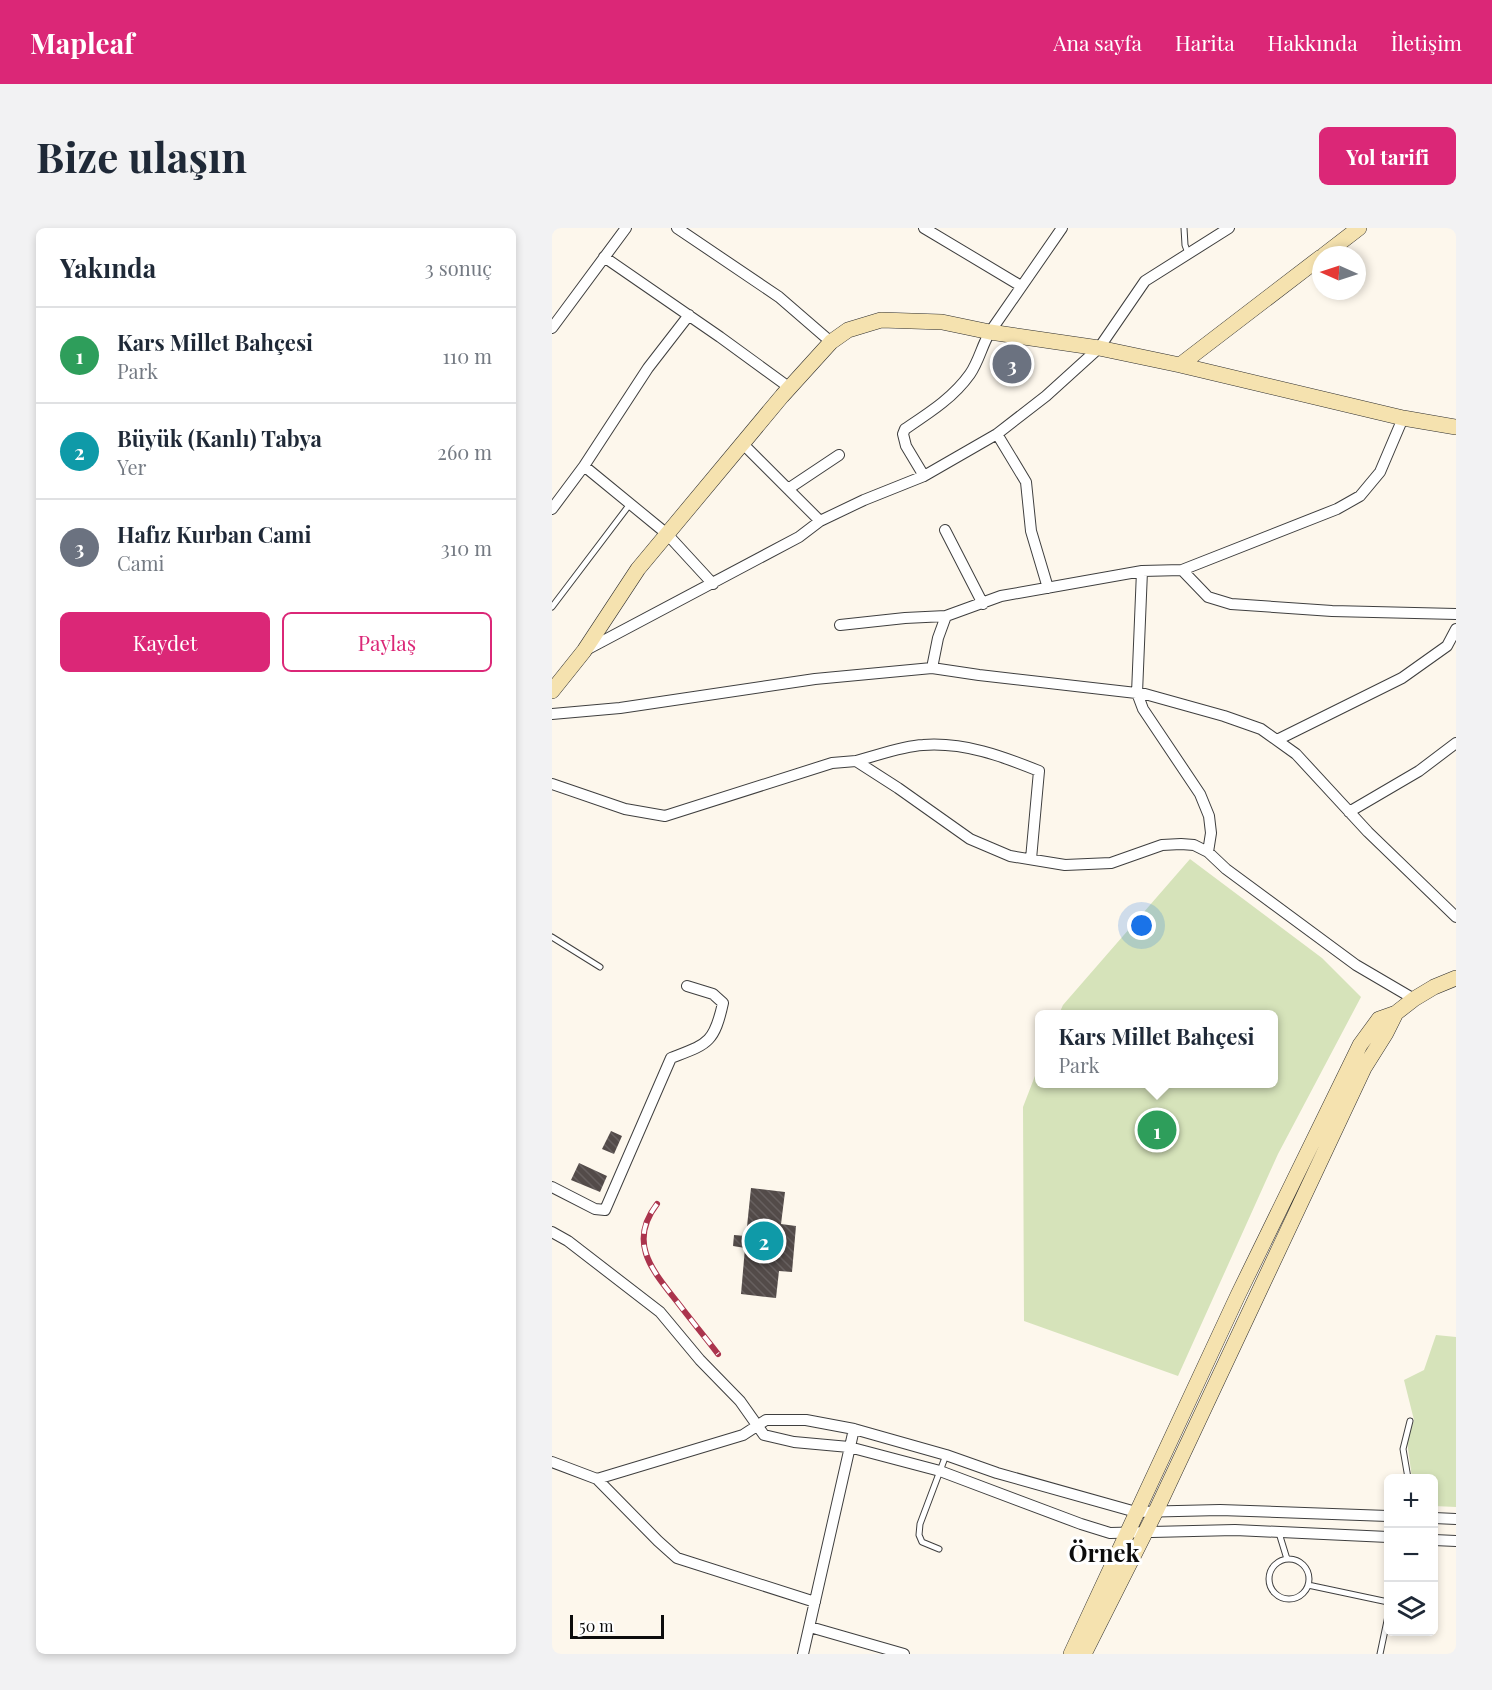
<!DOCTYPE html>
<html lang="tr">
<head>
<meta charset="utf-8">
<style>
  :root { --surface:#fff; --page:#f2f2f3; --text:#1f2937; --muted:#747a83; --line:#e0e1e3; --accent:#db2777 }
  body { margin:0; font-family:"Playfair Display",serif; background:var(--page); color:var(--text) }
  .controls { position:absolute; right:18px; bottom:18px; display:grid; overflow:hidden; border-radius:9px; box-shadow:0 3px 9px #0003 }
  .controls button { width:54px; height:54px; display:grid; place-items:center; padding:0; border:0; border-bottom:2px solid var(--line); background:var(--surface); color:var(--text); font:30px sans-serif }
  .compass { position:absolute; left:760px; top:18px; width:54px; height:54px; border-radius:50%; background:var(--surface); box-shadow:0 3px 9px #0003; rotate:273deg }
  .scale { position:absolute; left:18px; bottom:15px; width:94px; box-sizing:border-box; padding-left:6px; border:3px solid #0c0c0c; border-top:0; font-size:16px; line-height:21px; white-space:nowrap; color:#0c0c0c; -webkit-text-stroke:4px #fff; paint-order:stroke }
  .you { position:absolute; left:590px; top:698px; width:21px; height:21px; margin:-15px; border:4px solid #fff; border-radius:50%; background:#1a73e8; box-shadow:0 0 0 9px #1a73e833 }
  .badge { display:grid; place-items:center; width:39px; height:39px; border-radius:50%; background:var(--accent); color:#fff; font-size:20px; font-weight:700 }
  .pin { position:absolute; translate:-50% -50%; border:3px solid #fff; box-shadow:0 2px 6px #0006 }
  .popup { position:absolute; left:483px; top:782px; width:243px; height:78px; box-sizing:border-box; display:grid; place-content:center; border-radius:9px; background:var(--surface); filter:drop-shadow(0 2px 4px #0005); font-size:20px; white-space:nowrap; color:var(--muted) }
  .popup b { font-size:22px; color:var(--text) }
  .popup::after { content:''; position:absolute; left:50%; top:100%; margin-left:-12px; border:12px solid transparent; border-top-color:var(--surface) }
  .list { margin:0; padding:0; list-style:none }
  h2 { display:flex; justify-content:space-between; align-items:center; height:78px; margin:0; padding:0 24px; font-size:26px }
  h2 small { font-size:20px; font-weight:400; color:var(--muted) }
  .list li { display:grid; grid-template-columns:39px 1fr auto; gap:18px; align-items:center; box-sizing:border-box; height:96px; padding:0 24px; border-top:2px solid var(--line) }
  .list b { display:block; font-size:22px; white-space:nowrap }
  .list p { margin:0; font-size:20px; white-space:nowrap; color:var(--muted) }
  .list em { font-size:20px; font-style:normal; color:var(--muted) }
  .actions { display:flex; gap:12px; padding:18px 24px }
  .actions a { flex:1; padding:14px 0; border:2px solid var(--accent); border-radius:9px; text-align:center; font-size:21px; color:var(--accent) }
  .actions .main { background:var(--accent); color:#fff }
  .icon { flex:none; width:33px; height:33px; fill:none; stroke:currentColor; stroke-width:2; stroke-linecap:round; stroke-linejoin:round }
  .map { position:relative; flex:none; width:904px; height:1426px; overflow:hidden; border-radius:9px }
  header { display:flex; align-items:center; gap:36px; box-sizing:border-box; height:84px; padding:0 30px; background:var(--accent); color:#fff }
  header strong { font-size:28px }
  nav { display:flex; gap:33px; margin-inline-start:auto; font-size:21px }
  .intro { display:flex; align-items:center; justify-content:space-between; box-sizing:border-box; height:144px; padding:0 36px }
  h1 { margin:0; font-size:42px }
  .button { padding:15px 27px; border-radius:9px; background:var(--accent); color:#fff; font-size:21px; font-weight:700 }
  main { display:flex; gap:36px; padding:0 36px }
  aside { flex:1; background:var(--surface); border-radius:9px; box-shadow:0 3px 9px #0003 }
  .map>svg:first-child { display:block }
  .green { fill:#d6e3ba }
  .building { fill:url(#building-back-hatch) }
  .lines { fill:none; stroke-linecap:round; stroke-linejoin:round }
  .lane-casing { stroke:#3f3f3f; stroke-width:7 }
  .street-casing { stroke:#3f3f3f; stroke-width:12 }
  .secondary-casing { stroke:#2e2e2e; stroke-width:16 }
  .lane { stroke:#fff; stroke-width:5 }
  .street { stroke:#fff; stroke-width:10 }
  .secondary { stroke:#f5e2af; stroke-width:15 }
  .rail-casing { stroke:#ab344d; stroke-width:6 }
  .rail { stroke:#fff; stroke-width:4; stroke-dasharray:11; stroke-linecap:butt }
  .labels { text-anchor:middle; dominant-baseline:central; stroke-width:6; stroke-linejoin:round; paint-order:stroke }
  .district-label { font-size:24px; font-weight:bold; fill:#0c0c0c; stroke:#fff }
</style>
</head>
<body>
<header>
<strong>Mapleaf</strong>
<nav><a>Ana sayfa</a><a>Harita</a><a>Hakkında</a><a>İletişim</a></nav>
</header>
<div class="intro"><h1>Bize ulaşın</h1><a class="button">Yol tarifi</a></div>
<main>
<aside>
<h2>Yakında<small>3 sonuç</small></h2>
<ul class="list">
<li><span class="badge" style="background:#2e9e5b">1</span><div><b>Kars Millet Bahçesi</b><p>Park</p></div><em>110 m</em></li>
<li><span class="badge" style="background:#0f9aa8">2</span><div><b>Büyük (Kanlı) Tabya</b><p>Yer</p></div><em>260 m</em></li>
<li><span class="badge" style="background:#6b7280">3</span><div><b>Hafız Kurban Cami</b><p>Cami</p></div><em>310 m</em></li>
</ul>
<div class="actions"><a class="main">Kaydet</a><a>Paylaş</a></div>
</aside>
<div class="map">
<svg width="904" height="1426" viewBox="0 0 904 1426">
  <defs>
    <pattern id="building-back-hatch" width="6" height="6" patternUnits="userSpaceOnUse" patternTransform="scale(1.5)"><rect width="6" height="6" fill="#534b49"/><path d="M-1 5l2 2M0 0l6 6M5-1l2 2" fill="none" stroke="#67605f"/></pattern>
  </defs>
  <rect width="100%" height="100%" fill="#fdf7ec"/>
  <!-- green -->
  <path class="green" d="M638,631L770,730L809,769L726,926L626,1148L472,1093L471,879L488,835V856H722V786H507L511,777Z
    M884,1107L904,1109V1279L882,1278V1250H860L855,1213L862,1192L852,1152L872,1142Z"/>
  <!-- building -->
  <path class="building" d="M447,119L476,124L472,152L443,148Z
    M59,903L70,908L62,926L50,921Z
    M27,935L55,948L48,964L19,952Z
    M199,960L233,964L229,996L244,998L240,1044L227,1043L224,1070L189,1066L193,1020L181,1018L182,1007L194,1008Z"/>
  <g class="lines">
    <defs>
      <path id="lane" d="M632,0L633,17L636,25
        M0,379L78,276
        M0,709L48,739
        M856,1250L851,1221L858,1193
        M727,1305L735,1331
        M387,1321L370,1314L367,1307L368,1296L394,1227
        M717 1351a20 20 0 1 1 40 0a20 20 0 1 1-40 0Z
        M756,1357L836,1374
        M828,1426L836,1388"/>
      <path id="street" d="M125,0L227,69L279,114
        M372,0L469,58
        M52,29L168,109L238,160
        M0,100L74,0
        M445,206L474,254L479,303L496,360
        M191,216L268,293
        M32,238L115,306L161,356
        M372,248L354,218L351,206L353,201C377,185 401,170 418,146C427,133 430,117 438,104L510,0
        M236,261L287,227
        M0,281L32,238L96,140L137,87
        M393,302L431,376
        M630,342L656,369L679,376L780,383L904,386
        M590,343L585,465L591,481L648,566L657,588L659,605L656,624
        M288,397L353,390L394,388L449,368L590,343L630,342L785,281L808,268L828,244L851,190
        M34,422L247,309L268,293L312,272L372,248L445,206L494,168L547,120L593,53L677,0
        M380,440L386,410L394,388
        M0,486L68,480L263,451L380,440L427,447L593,466L672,488L709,501L744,526L816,604L904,689
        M725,512L850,450L895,418L904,401
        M304,533C324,528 350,518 371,517C412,514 450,528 487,543L479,631
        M0,556L73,581L113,588L280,535L304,533L346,560L418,611L458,628L513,637L559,635L610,617L629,616L642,617L656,624L674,641L804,737L862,771
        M797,584L867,543L904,515
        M0,959L43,981L53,982L119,830C155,816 162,816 171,775L161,766L135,758
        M0,1004L16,1013L108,1084L148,1132L188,1173L212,1207L242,1214L297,1219L388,1243L529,1296L558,1305L683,1302L836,1309
        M0,1234L45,1251L191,1207L214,1192H254L302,1201L394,1227L445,1245L584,1284L668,1282L836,1288
        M45,1251L106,1313L125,1330L263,1374
        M882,1290L904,1291
        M882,1312L904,1313
        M258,1399L352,1426
        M251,1426L302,1201"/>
      <path id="secondary" d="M772,27L807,0
        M628,137L769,29
        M0,463L32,423L86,341L230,168L279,114L296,102L329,92L390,94L438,104L547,120L628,137L851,190L904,199
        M519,1426L686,1067L808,817L827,791L844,785L862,771L882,759L904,750
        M532,1426L604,1283L812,840L834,805L844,785"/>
    </defs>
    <!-- lane casing -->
    <use href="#lane" class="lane-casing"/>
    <!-- street casing -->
    <use href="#street" class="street-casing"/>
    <!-- secondary casing -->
    <use href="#secondary" class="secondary-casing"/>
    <!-- lane -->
    <use href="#lane" class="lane"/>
    <!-- street -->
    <use href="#street" class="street"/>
    <!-- secondary -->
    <use href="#secondary" class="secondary"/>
    <defs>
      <path id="rail" d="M105,976C75,1015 101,1043 126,1075C139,1092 153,1109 166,1126"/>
    </defs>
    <!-- rail casing -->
    <use href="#rail" class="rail-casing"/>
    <!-- rail -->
    <use href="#rail" class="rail"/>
  </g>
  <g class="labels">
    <!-- district labels -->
    <g class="district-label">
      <text x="552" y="1324">Örnek</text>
    </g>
  </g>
</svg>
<div class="controls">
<button>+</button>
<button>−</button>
<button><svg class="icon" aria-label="layers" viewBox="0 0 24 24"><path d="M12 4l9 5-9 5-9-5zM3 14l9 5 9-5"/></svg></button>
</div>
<svg class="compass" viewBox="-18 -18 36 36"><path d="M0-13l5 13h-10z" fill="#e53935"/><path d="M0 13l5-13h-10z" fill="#747a83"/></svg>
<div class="scale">50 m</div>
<div class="you"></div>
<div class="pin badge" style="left:605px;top:902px;background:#2e9e5b">1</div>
<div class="popup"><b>Kars Millet Bahçesi</b>Park</div>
<div class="pin badge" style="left:212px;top:1013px;background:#0f9aa8">2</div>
<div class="pin badge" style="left:460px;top:136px;background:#6b7280">3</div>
</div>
</main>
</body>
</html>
